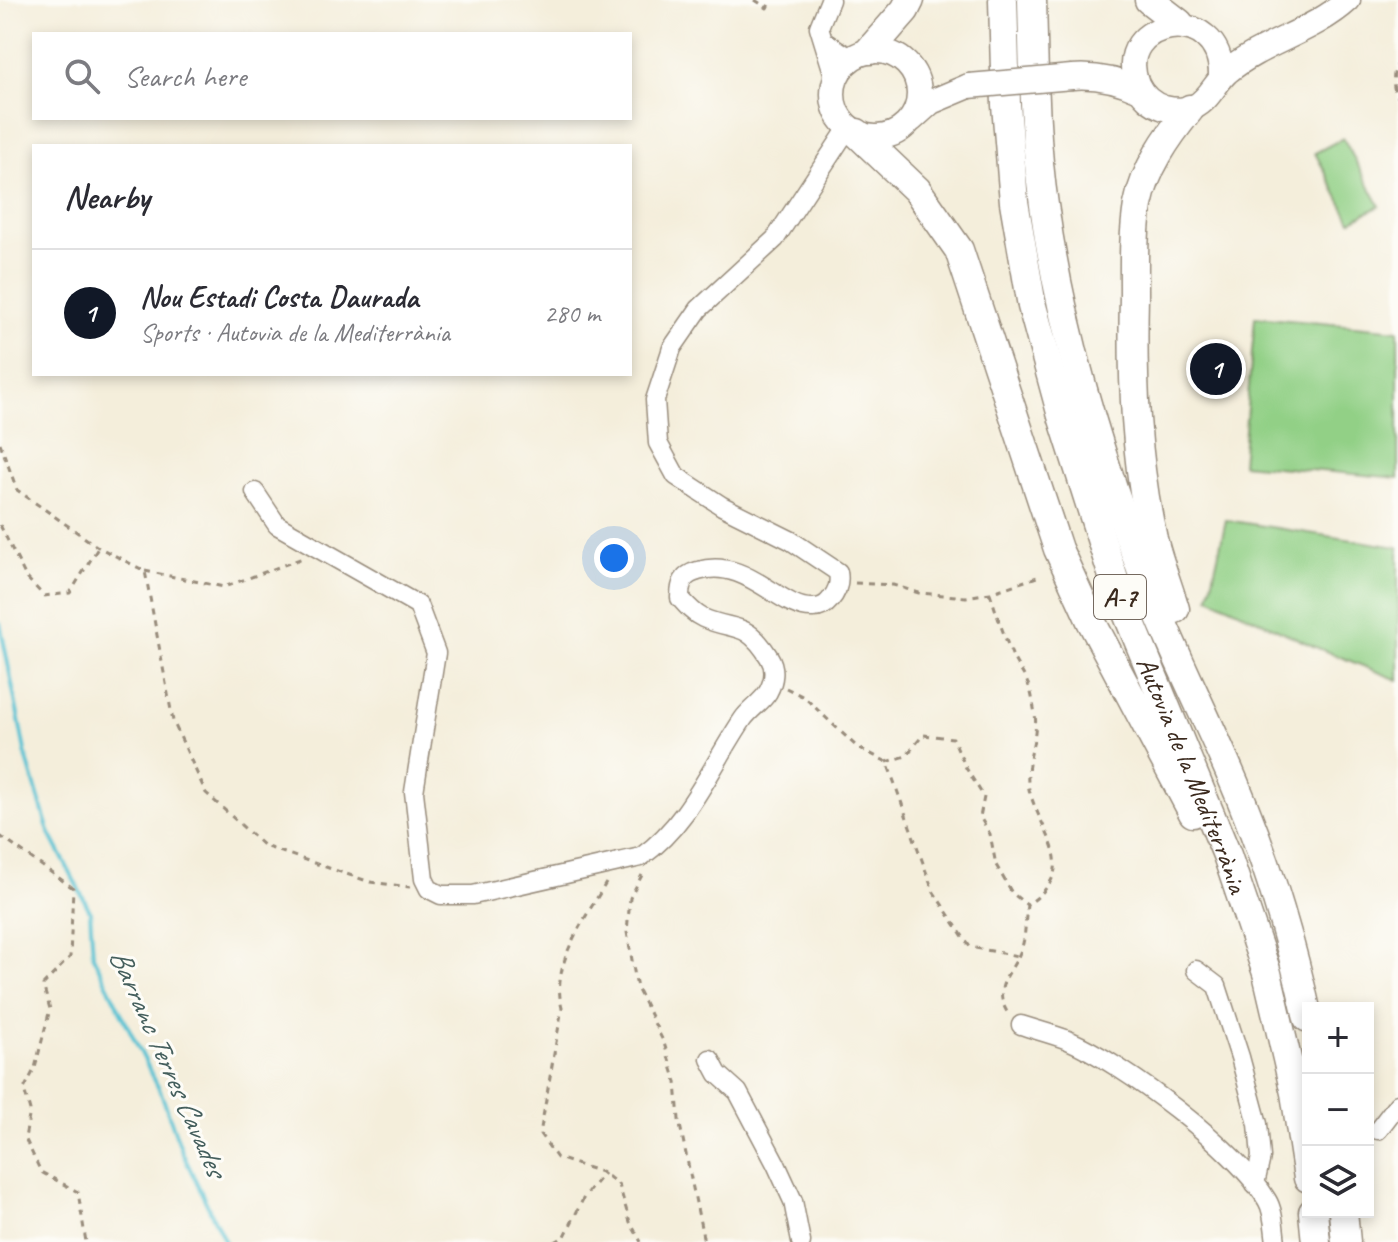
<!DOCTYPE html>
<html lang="en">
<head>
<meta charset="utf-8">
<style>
  :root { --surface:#fff; --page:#f7f7f7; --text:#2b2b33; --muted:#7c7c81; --line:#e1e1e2; --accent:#111827 }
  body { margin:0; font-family:Caveat,sans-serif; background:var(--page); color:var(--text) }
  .controls { position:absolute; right:24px; bottom:24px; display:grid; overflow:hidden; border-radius:0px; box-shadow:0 4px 12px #0003 }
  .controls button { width:72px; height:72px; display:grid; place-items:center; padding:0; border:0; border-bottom:2px solid var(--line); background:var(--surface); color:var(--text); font:40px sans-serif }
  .you { position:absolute; left:614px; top:558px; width:28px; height:28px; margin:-20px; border:6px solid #fff; border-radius:50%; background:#1a73e8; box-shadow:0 0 0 12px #1a73e833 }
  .badge { display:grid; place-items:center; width:52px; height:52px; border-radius:50%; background:var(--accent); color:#fff; font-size:26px; font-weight:700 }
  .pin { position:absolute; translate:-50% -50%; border:4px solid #fff; box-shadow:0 2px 8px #0006 }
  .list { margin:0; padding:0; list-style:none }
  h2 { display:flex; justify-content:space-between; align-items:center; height:104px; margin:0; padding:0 32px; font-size:34px }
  h2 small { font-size:26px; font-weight:400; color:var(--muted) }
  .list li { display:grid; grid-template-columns:52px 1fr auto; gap:24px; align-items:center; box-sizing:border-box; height:128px; padding:0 32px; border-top:2px solid var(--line) }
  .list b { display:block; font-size:30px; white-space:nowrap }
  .list p { margin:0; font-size:26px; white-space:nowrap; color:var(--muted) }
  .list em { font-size:26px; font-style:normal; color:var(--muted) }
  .icon { flex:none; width:44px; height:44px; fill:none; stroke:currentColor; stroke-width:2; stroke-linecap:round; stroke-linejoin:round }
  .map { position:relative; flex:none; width:1398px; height:1242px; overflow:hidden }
  .search { position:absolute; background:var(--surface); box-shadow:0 4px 12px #0003; left:32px; top:32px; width:600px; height:88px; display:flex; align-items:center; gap:20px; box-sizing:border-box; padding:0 28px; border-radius:0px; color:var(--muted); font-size:30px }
  .panel { position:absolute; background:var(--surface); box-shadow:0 4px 12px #0003; left:32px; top:144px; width:600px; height:232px; border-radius:0px }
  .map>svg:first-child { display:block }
  .pitch { fill:#92d086; stroke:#667d52; stroke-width:2 }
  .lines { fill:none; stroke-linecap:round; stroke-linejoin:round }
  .stream { stroke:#58c2d3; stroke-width:4 }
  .minor-casing { stroke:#988c7c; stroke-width:21 }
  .major-casing { stroke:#988c7c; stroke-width:27 }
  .highway-casing { stroke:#988c7c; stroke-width:31 }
  .path { stroke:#988c7c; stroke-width:3; stroke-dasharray:6 6; stroke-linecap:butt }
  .minor { stroke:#fff; stroke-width:18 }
  .major { stroke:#fff; stroke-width:24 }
  .highway { stroke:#fff; stroke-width:28 }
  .major-bridge-casing { stroke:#988c7c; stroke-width:27; stroke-linecap:butt }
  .major-bridge { stroke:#fff; stroke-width:24 }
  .labels { text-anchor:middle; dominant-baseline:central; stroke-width:6; stroke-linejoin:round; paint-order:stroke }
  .shield { fill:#fdfcf7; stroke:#75695f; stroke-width:2 }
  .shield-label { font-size:26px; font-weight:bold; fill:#3b2a1e }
  .street-label { font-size:28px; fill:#3b2a1e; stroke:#fdfcf7 }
  .water-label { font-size:30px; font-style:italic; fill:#455f5d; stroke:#fdfcf7 }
</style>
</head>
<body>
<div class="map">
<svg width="1398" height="1242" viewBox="0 0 1398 1242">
  <rect width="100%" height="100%" fill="#fdfcf7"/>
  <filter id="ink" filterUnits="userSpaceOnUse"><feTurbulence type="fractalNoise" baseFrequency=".0125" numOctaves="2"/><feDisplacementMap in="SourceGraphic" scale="16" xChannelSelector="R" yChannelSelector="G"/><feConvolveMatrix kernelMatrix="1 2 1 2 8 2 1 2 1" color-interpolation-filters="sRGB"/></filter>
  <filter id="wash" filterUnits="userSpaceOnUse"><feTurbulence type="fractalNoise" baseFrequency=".006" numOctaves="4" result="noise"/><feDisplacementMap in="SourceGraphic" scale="32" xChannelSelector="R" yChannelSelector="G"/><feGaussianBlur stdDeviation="1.8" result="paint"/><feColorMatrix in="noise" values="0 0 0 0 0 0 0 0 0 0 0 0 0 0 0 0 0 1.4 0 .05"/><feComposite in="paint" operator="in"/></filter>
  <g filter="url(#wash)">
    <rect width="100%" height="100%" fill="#f4eedb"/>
    <!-- pitch -->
    <path class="pitch" d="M1343,138L1380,206L1351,221L1315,153Z
      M1255,317L1398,330V478L1242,464Z
      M1226,520L1398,547V680L1313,646L1209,597Z"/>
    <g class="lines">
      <!-- stream -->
      <path class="stream" d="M0,623L26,756L49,832L90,911L93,956L161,1093L183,1154L225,1242"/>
    </g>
  </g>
  <g filter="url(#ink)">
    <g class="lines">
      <defs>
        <path id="minor" d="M830,0L819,27L835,79
          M823,40L850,58
          M255,492L277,525L418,605L436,653L414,792L424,879L429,889L441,895H473L641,857C690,822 710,768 743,719C750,709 762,702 768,692C774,681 776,668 769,657C746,620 735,632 703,618C694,614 687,606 680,598C680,583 683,575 698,571C747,556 781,611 814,608C821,608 826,605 830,600C838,591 840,583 838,572L790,540L722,506L676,476L658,443L655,400L672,348L699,309L775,239L848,128
          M1196,970L1217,986L1240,1057L1258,1124L1261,1157L1255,1184
          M1021,1025C1036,1030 1052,1034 1068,1040C1124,1064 1236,1148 1267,1200C1274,1211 1274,1229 1276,1242
          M710,1059L718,1074L738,1092L776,1164L793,1201L801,1242
          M1378,1130L1398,1104"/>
        <path id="major" d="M833 94a43 43 0 1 1 86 0a43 43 0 1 1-86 0Z
          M1072,77C1097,75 1118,80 1140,90
          M1221,78C1224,0 1111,18 1137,84C1142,95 1152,104 1164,108C1173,110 1185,111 1194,107C1209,100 1215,83 1227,72C1263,42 1313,32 1348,0
          M911,120L931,102L969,86"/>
        <g id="highway">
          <path id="s1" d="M1003,0L1006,105L1014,202L1032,306L1062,416L1117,589L1227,855L1267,973L1295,1093L1308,1178"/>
          <path d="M1032,0C1034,68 1034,137 1044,205C1061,330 1099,453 1142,572C1171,651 1212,726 1243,804C1271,873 1292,946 1308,1018"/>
          <path d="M1149,0L1179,23"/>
          <path d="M870,50L905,10L910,0"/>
          <path d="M857,133L917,190L959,250L1058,549L1091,621L1193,813"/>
          <path d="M1175,609C1168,586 1159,563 1153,539C1135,459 1132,378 1134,296C1134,266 1133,235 1138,205C1145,169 1167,137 1190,109"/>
          <path d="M1313,1212L1316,1242"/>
          <path d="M1343,1212L1346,1242"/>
        </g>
      </defs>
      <!-- minor casing -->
      <use href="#minor" class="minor-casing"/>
      <!-- major casing -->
      <use href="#major" class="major-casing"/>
      <!-- highway casing -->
      <use href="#highway" class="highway-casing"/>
      <!-- path -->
      <path class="path" d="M755,0L767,8L771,0
        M1398,61C1393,71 1391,88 1398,97
        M0,443L17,490L98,547L145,571L173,721L206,793L264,846L370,882L410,887
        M0,525L26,577L44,596L70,593L98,548
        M145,571L224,587L303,558
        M855,583L893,585L919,593L966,597L990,593L1040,576
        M990,593C997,615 1004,636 1013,657C1017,666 1024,674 1028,684C1032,692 1033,704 1035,714C1039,741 1022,767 1030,793C1044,839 1081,868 1027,905C1025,920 1026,937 1021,950C1012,974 990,987 1009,1015
        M786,688L804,697L857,747L887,762L933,891L970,947L1018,956
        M887,762L906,756L923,735L953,738L966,768L984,797L980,817L990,834L996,865L1012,893L1027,905
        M0,836L73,888L70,957L43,985L50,1009L35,1068L24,1089L30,1111L25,1138L41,1172L78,1192L86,1242
        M642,875L630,898L627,932L637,988L664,1043L676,1082L679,1120L704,1242
        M606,883C585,919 550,964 562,1008L540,1134L557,1158L604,1173L619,1185L630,1222L641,1242
        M555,1242L565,1236L584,1197L604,1173"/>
      <!-- minor -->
      <use href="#minor" class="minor"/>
      <!-- major -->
      <use href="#major" class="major"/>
      <!-- highway -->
      <use href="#highway" class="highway"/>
      <defs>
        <path id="major-bridge" d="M969,86L1072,77"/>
      </defs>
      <!-- major-bridge casing -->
      <use href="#major-bridge" class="major-bridge-casing"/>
      <!-- major-bridge -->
      <use href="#major-bridge" class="major-bridge"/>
    </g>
  </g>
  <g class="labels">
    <!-- shield labels -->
    <rect class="shield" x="1094" y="575" width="52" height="44" rx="6"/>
    <g class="shield-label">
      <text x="1120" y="597">A-7</text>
    </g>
    <!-- street labels -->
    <g class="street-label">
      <text stroke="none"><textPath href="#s1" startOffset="804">Autovia de la Mediterrània</textPath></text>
    </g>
    <!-- water labels -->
    <g class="water-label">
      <text transform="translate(168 1062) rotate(66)">Barranc Terres Cavades</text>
    </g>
  </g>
</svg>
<div class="controls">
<button>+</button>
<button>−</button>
<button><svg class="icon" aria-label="layers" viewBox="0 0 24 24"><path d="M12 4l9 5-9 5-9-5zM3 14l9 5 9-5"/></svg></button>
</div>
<div class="you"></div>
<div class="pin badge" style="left:1216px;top:369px">1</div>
<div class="search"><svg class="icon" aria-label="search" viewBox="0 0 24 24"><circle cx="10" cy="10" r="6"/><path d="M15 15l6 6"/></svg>Search here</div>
<section class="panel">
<h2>Nearby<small></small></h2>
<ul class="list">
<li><span class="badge">1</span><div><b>Nou Estadi Costa Daurada</b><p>Sports · Autovia de la Mediterrània</p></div><em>280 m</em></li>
</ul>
</section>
</div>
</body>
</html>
